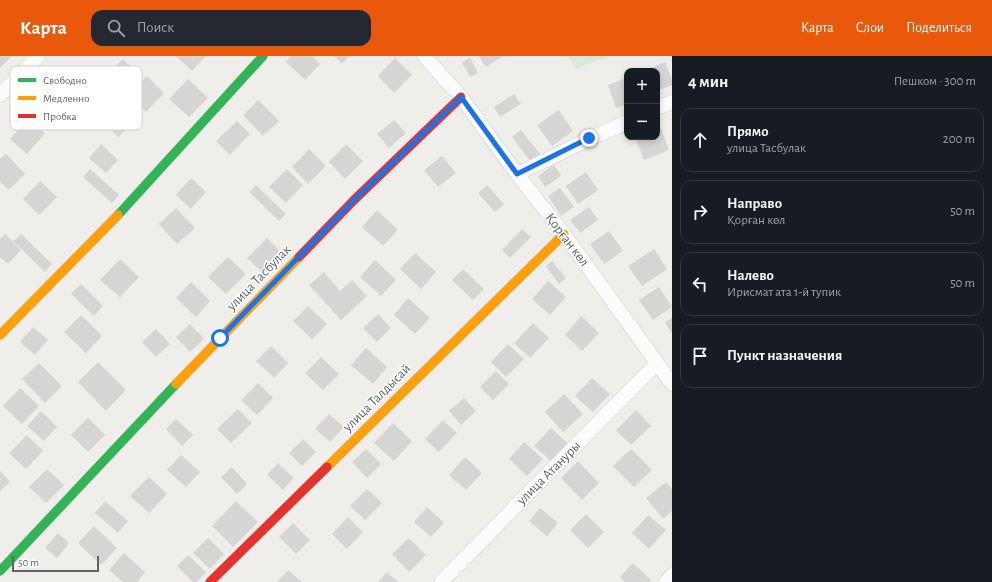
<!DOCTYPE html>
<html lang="ru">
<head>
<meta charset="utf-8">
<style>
  :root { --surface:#171b24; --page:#242831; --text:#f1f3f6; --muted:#9ea1a6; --line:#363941; --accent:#ea580c }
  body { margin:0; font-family:"Alegreya Sans",sans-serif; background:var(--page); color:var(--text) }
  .controls { position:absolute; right:12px; top:12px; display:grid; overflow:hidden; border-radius:8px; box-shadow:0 2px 6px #0003 }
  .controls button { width:36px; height:36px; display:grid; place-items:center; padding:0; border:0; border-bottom:1px solid var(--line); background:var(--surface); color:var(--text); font:20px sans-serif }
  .scale { position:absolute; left:12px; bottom:10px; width:87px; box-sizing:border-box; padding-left:4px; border:2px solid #5f6368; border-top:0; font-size:11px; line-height:14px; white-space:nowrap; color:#5f6368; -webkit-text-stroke:3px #fff; paint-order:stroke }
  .stop { position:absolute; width:12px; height:12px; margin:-9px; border:3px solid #1a73e8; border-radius:50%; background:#fff }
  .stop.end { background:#1a73e8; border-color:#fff; box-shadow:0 1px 4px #0008 }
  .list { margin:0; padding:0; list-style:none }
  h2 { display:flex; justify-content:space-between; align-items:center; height:52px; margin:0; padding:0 16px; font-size:17px }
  h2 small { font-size:13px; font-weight:400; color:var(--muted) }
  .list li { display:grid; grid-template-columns:26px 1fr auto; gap:12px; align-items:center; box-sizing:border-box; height:64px; margin:0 8px 8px; padding:0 8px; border:1px solid var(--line); border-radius:12px }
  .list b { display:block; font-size:15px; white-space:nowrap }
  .list p { margin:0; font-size:13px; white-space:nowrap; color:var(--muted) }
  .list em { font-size:13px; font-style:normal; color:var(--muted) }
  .icon { flex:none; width:22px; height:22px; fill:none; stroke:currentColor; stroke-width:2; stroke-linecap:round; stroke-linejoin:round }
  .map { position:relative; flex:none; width:672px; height:526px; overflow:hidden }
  header { display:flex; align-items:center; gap:24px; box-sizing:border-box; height:56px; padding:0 20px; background:var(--accent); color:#fff }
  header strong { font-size:19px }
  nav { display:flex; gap:22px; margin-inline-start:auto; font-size:14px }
  .search { width:280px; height:36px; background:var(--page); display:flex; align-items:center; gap:10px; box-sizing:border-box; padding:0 14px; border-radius:12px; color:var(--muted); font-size:15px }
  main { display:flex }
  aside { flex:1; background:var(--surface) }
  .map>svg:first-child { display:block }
  .green { fill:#d8ebd6 }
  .building { fill:#d6d5d3 }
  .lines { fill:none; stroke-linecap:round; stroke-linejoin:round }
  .street-casing { stroke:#cbcccc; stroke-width:15 }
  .fast-casing { stroke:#cacacb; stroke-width:10 }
  .slow-casing { stroke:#cacacb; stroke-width:10 }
  .jam-casing { stroke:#cacacb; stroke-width:10 }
  .street { stroke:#fdfcfc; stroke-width:14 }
  .fast { stroke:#30b455; stroke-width:9 }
  .slow { stroke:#ff9f0a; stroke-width:9 }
  .jam { stroke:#e5322d; stroke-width:9 }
  .route { stroke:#1a73e8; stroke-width:5 }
  .labels { text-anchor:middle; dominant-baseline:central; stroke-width:3; stroke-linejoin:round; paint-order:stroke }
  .street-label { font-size:14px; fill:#5f6368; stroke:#fff }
  .key { fill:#fff; stroke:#cfd0d2; stroke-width:1 }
  .key-label { font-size:11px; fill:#5f6368 }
</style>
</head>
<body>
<header>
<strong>Карта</strong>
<div class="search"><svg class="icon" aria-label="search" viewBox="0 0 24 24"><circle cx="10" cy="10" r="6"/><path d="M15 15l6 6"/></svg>Поиск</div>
<nav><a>Карта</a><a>Слои</a><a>Поделиться</a></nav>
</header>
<main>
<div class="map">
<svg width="672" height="526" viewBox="0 0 672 526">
  <rect width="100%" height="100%" fill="#efeeea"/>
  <!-- green -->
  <path class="green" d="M568,0H610L576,13Z"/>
  <!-- building -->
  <path class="building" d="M0,0H12L0,12Z
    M176,0H206L192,15Z
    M291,0H312L320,8L305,24L286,6Z
    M334,0H349L342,8Z
    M479,0H503L486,11Z
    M395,2L412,19L394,37L378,20Z
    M470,2L478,17L470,21L462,6Z
    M123,3L138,18L127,29L112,14Z
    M665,6L672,23V29L657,35V15H644Z
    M147,20L164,37L146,56L129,39Z
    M626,22L627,24V48L616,52L608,29Z
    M188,23L208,42L189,61L169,43Z
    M514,38L521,48L500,61L494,51Z
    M258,44L279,65L263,80L243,59Z
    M119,53L133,67L118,81L104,68Z
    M559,54L573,75L552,90L537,69Z
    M29,62L45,77L27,98L10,83Z
    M394,64L406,77L389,92L377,78Z
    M237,65L250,78L230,99L216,85Z
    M660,70L669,94L644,104L635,81H657V71Z
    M521,74L540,98L530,105L512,81Z
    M101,88L118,104L106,117L89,102Z
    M346,88L363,105L345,123L329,106Z
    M309,93L326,110L308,128L292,111Z
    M6,98L25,118L9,134L0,126V103Z
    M442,100L456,117L438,131L424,114Z
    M554,109L561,120L545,131L538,120Z
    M90,113L119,139L112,147L83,121Z
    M287,113L303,129L286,147L269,131Z
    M586,116L598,134L578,148L566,130Z
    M191,122L206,136L191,153L176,139Z
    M40,125L57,141L39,159L23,143Z
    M256,129L286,158L279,165L249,136Z
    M487,129L504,148L495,156L478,137Z
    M560,132L574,151L561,160L548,140Z
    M589,151L598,164L580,177L570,164Z
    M176,152L195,172L177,188L159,168Z
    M377,154L398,174L383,190L362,171Z
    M522,173L531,181L510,202L502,194Z
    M609,175L623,195L604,208L590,188Z
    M5,178L21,194L8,208L0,201V183Z
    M21,178L52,208L45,216L13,185Z
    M267,182L284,199L265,219L247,202Z
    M654,193L667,213L642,230L628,210Z
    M415,197L436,216L421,233L400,213Z
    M228,201L246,218L226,238L208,221Z
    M120,203L139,221L120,241L100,224Z
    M375,204L396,224L381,240L360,221Z
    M552,205L566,222L559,228L546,210Z
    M463,213L484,233L473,244L452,224Z
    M324,216L340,235L352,224L367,240L341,264L309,229Z
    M548,225L566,241L550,259L532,243Z
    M191,226L210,245L196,261L176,242Z
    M81,228L103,250L94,260L71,238Z
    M659,231L672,251L653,264L639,244Z
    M408,242L430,262L415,278L394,259Z
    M308,250L327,268L312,283L293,265Z
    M378,258L391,272L377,286L363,272Z
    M81,259L102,280L86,297L64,276Z
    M581,260L599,277L582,295L565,279Z
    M672,262V277L665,267Z
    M533,267L549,282L530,302L514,287Z
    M190,268L204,283L190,296L176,281Z
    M33,271L48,284L35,299L20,286Z
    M156,273L170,288L156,301L142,286Z
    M508,288L524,303L506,321L491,306Z
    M271,290L288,307L274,322L256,305Z
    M366,292L387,311L373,328L351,309Z
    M321,301L339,318L323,334L305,317Z
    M98,306L126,334L106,355L78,326Z
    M39,307L62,330L45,347L22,323Z
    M496,315L509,328L493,344L480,331Z
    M592,322L610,338L593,356L575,340Z
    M258,327L273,342L257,359L241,344Z
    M20,332L39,350L22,368L3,350Z
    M564,338L583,358L563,376L545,356Z
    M464,342L476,355L461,369L449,355Z
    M238,353L252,367L231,387L217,373Z
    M636,354L651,370L631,389L616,374Z
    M41,355L57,371L44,385L27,370Z
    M329,358L344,371L330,386L315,373Z
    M88,362L105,379L88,396L71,379Z
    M176,363L193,379L182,390L166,373Z
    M443,364L457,377L439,396L425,383Z
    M393,367L412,385L394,405L374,387Z
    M551,372L568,388L552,406L534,390Z
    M27,379L43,395L26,413L9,397Z
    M303,383L316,396L302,410L289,397Z
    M524,386L543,403L527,420L509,403Z
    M366,393L381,408L367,422L352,406Z
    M631,393L652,414L634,431L613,410Z
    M181,399L200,416L186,431L167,414Z
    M465,401L482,417L466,434L449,419Z
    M578,405L599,427L582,444L561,422Z
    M278,407L294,422L283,434L267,419Z
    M232,411L247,428L237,438L221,421Z
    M47,413L64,429L46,447L29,431Z
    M0,415L10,426L0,435Z
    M149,421L167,438L149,457L130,440Z
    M666,426L672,433V455L663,463L646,442Z
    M367,433L382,447L365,464L350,450Z
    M105,445L128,465L118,477L95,457Z
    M236,445L258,466L233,491L212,470Z
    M427,451L444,467L431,481L414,466Z
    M540,452L558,467L547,480L529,465Z
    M586,458L604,476L588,492L570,474Z
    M648,459L666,474L649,493L632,477Z
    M348,461L363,476L347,493L332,478Z
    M293,467L310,484L296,498L279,481Z
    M94,470L117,492L101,509L78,487Z
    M58,477L69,487L57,502L45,492Z
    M208,482L224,498L210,513L193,497Z
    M409,482L426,499L409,516L392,498Z
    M124,497L145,516L137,526H123L109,514Z
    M188,499L206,516L197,526H193L177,510Z
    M633,507L651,524L649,526H625L620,521Z
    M288,514L302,526H277Z
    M387,516L398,526H378Z"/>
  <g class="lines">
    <defs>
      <path id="street" d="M424,0L461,41L517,118L564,178L672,328
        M0,39L38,0
        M657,52L672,46
        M517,118L589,83L627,66
        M441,526L657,307
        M666,526L672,519"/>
      <path id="fast" d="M118,159L263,0
        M0,515L176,328"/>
      <path id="slow" d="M0,279L118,159
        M176,328L299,201
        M327,411L564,178"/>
      <path id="jam" d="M299,201L354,144L461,41
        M210,526L327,411"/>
    </defs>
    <!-- street casing -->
    <use href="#street" class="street-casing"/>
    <!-- fast casing -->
    <use href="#fast" class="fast-casing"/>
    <!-- slow casing -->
    <use href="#slow" class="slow-casing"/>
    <!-- jam casing -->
    <use href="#jam" class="jam-casing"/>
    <!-- street -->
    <use href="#street" class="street"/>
    <!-- fast -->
    <use href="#fast" class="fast"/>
    <!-- slow -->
    <use href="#slow" class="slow"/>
    <!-- jam -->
    <use href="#jam" class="jam"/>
  </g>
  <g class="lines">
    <!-- route -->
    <path class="route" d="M220,282L354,144L461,41L517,118L589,82"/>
  </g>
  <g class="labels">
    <!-- street labels -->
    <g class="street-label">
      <text transform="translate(567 184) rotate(53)">Қорған көл</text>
      <text transform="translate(259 222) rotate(-46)">улица Тасбулак</text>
      <text transform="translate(377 342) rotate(-45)">улица Талдысай</text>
      <text transform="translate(549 417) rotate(-45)">улица Атануры</text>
    </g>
  </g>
  <!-- legend -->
  <rect x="10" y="10" width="132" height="64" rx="6" class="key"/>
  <rect x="18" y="22" width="18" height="4" fill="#30b455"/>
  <rect x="18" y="40" width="18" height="4" fill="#ff9f0a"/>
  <rect x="18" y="58" width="18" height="4" fill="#e5322d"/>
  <g class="key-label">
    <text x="43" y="28">Свободно</text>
    <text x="43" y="46">Медленно</text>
    <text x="43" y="64">Пробка</text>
  </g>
</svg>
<div class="controls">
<button>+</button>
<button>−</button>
</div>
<div class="scale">50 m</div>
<div class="stop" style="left:220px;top:282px"></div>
<div class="stop end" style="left:589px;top:82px"></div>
</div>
<aside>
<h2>4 мин<small>Пешком · 300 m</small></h2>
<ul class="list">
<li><svg class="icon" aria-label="ahead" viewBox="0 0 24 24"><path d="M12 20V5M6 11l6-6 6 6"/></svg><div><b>Прямо</b><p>улица Тасбулак</p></div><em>200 m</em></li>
<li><svg class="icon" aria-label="right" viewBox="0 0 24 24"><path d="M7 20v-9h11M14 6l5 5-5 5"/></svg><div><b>Направо</b><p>Қорған көл</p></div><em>50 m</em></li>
<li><svg class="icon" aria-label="left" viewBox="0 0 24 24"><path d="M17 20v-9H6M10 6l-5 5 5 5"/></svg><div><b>Налево</b><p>Ирисмат ата 1-й тупик</p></div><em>50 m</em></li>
<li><svg class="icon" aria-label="arrive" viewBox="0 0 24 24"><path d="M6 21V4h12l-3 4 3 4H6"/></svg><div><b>Пункт назначения</b></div></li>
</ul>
</aside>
</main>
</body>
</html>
